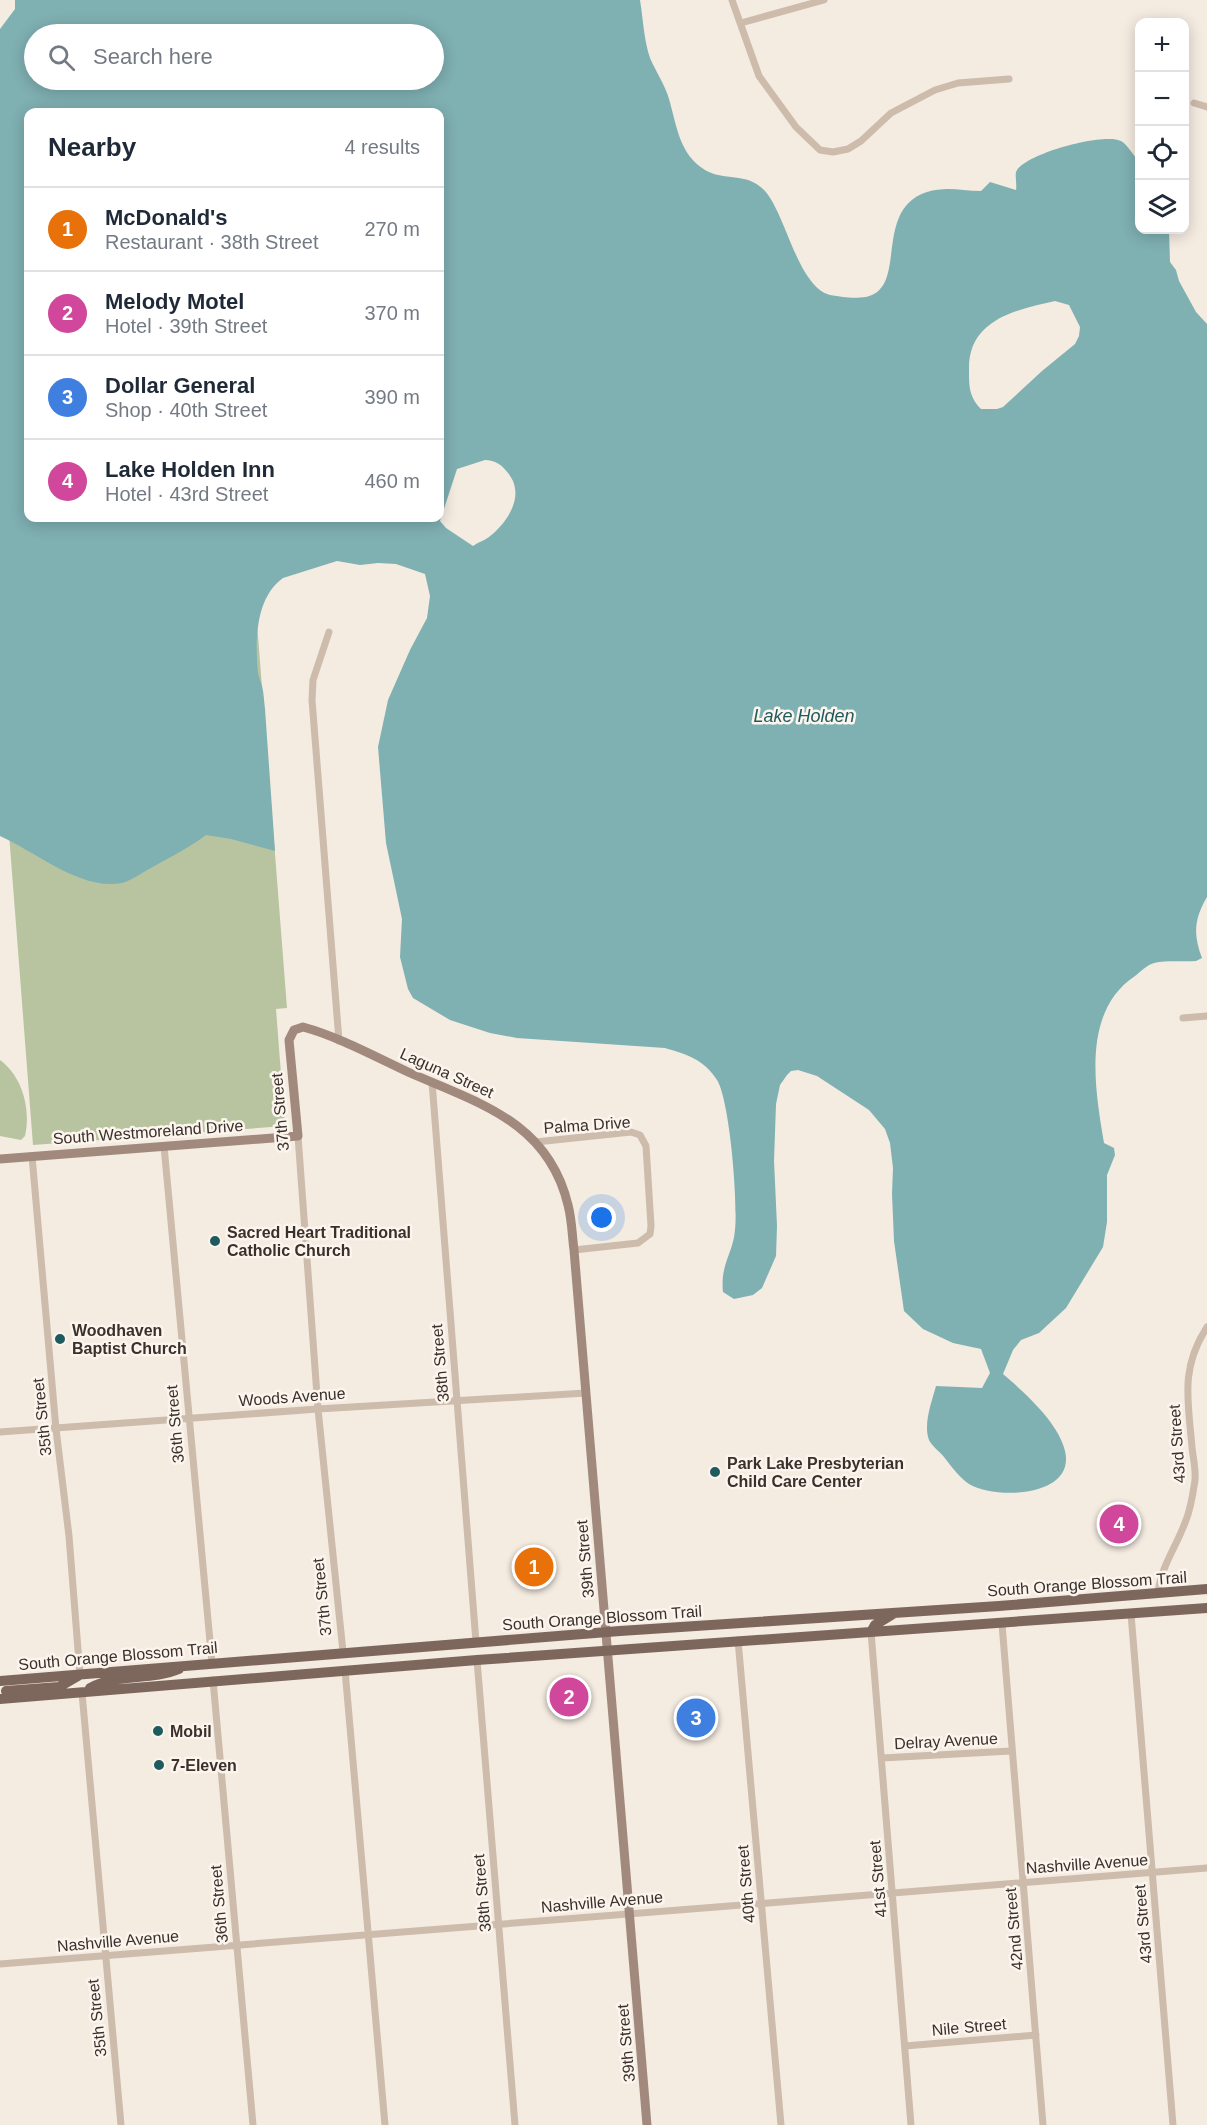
<!DOCTYPE html>
<html lang="en">
<head>
<meta charset="utf-8">
<style>
  :root { --surface:#fff; --page:#f6f6f7; --text:#1f2937; --muted:#747a83; --line:#e0e1e3; --accent:#1a73e8 }
  body { margin:0; font-family:Helvetica,sans-serif; background:var(--page); color:var(--text) }
  .controls { position:absolute; right:18px; top:18px; display:grid; overflow:hidden; border-radius:12px; box-shadow:0 3px 15px #0003 }
  .controls button { width:54px; height:54px; display:grid; place-items:center; padding:0; border:0; border-bottom:2px solid var(--line); background:var(--surface); color:var(--text); font:30px sans-serif }
  .you { position:absolute; left:602px; top:1218px; width:21px; height:21px; margin:-15px; border:4px solid #fff; border-radius:50%; background:#1a73e8; box-shadow:0 0 0 9px #1a73e833 }
  .badge { display:grid; place-items:center; width:39px; height:39px; border-radius:50%; background:var(--accent); color:#fff; font-size:20px; font-weight:700 }
  .pin { position:absolute; translate:-50% -50%; border:3px solid #fff; box-shadow:0 2px 6px #0006 }
  .list { margin:0; padding:0; list-style:none }
  h2 { display:flex; justify-content:space-between; align-items:center; height:78px; margin:0; padding:0 24px; font-size:26px }
  h2 small { font-size:20px; font-weight:400; color:var(--muted) }
  .list li { display:grid; grid-template-columns:39px 1fr auto; gap:18px; align-items:center; box-sizing:border-box; height:84px; padding:0 24px; border-top:2px solid var(--line) }
  .list b { display:block; font-size:22px; white-space:nowrap }
  .list p { margin:0; font-size:20px; white-space:nowrap; color:var(--muted) }
  .list em { font-size:20px; font-style:normal; color:var(--muted) }
  .icon { flex:none; width:33px; height:33px; fill:none; stroke:currentColor; stroke-width:2; stroke-linecap:round; stroke-linejoin:round }
  .map { position:relative; flex:none; width:1207px; height:2125px; overflow:hidden }
  .search { position:absolute; background:var(--surface); box-shadow:0 3px 15px #0003; left:24px; top:24px; width:420px; height:66px; display:flex; align-items:center; gap:15px; box-sizing:border-box; padding:0 21px; border-radius:33px; color:var(--muted); font-size:22px }
  .panel { position:absolute; background:var(--surface); box-shadow:0 3px 15px #0003; left:24px; top:108px; width:420px; height:414px; border-radius:12px }
  .map>svg:first-child { display:block }
  .green { fill:#b8c4a0 }
  .water { fill:#7fb0b2; fill-rule:evenodd }
  .lines { fill:none; stroke-linecap:round; stroke-linejoin:round }
  .street { stroke:#cdbbac; stroke-width:7 }
  .secondary { stroke:#a18a7d; stroke-width:9 }
  .primary { stroke:#7d675c; stroke-width:10 }
  .poi-dot { fill:#1f5a5e; stroke:#fbf5ee; stroke-width:2 }
  .labels { text-anchor:middle; dominant-baseline:central; stroke-width:5; stroke-linejoin:round; paint-order:stroke }
  .street-label { font-size:16px; fill:#3b302b; stroke:#fbf5ee }
  .poi-label { font-size:16px; font-weight:bold; fill:#3b302b; stroke:#fbf5ee; text-anchor:start }
  .water-label { font-size:18px; font-style:italic; fill:#1f5a5e; stroke:#fbf5ee }
</style>
</head>
<body>
<div class="map">
<svg width="1207" height="2125" viewBox="0 0 1207 2125">
  <rect width="100%" height="100%" fill="#f4ebe1"/>
  <!-- green -->
  <path class="green" d="M256,610L287,1008L276,1009L285,1126L33,1145L0,717V630Z
    M0,1060C23,1077 31,1110 25,1136L21,1140L0,1136Z"/>
  <!-- water -->
  <path class="water" d="M15,0H640C643,18 644,41 650,58C656,72 665,85 669,99C677,126 679,154 705,170C723,181 747,172 764,190C786,213 797,286 830,295C834,296 839,296 843,297C850,298 859,298 866,297C909,288 872,210 927,192C947,186 961,191 981,191L990,182L1016,190C1017,185 1015,176 1016,172C1023,154 1104,132 1121,141C1127,144 1134,156 1139,162L1140,230H1169L1170,262L1176,270L1179,281L1196,312L1207,324V897C1194,919 1193,935 1202,958L1196,961C1183,962 1167,960 1154,963C1147,965 1140,972 1135,976C1081,1012 1095,1089 1104,1143L1114,1148L1115,1155L1107,1175V1222L1103,1247L1066,1308L1039,1333L1021,1340L1013,1350L1003,1374C1024,1392 1059,1423 1065,1451C1076,1497 996,1500 969,1484C960,1478 951,1466 944,1457C940,1452 932,1446 929,1440C923,1424 932,1401 936,1386L982,1388L990,1373L981,1349L953,1343L923,1329L904,1311L894,1241L892,1194L893,1168L890,1143L885,1129L869,1110L817,1076L798,1070L791,1071L787,1075L780,1085L776,1104L774,1161L777,1226L776,1256L762,1288L753,1295L734,1299L723,1292C720,1264 733,1254 735,1230C738,1203 730,1101 717,1080C705,1060 686,1054 665,1048L517,1038L490,1033L450,1020L413,998L408,989L400,957L402,919L386,843L378,747L388,700L410,650L427,618L430,596L425,574L396,564L378,563L360,565L337,561L283,578C255,598 255,642 258,673C259,678 261,682 262,686C264,694 264,702 265,709L275,851L231,839L206,835C189,848 170,857 151,868C141,873 133,880 122,883C81,891 36,852 0,836V29L15,9ZM34,34H434V80H34ZM28,112H440V518H28ZM1055,301L1069,305L1080,327L1079,336L1075,344L1042,371L1003,407L997,409H981C969,397 969,386 969,370C968,320 1015,310 1055,301ZM485,460C495,460 502,465 508,473C526,495 508,522 489,537C484,541 478,542 473,546L446,528L440,521L457,469Z"/>
  <g class="lines">
    <!-- street -->
    <path class="street" d="M732,0L759,76L796,127L820,150L833,152L848,149L861,141L891,113L935,90L958,83L1009,79
      M741,23L824,0
      M1194,103L1207,107
      M329,632L313,680L312,700L339,1041
      M1183,1018L1207,1016
      M432,1082L476,1642
      M298,1136L318,1409L343,1652
      M536,1142L631,1132L640,1135L646,1146L651,1226L650,1234L638,1243L574,1250
      M164,1146L212,1663
      M32,1156L56,1429L69,1536L80,1675
      M0,1432L318,1409L586,1393
      M1158,1593C1161,1566 1177,1546 1186,1520C1191,1508 1193,1493 1195,1480C1196,1469 1193,1458 1192,1447C1188,1400 1180,1369 1207,1327
      M1131,1614L1173,2125
      M1002,1624L1043,2125
      M871,1632L911,2125
      M738,1640L781,2125
      M477,1660L515,2125
      M345,1670L385,2125
      M213,1680L253,2125
      M82,1693L121,2125
      M882,1758L1011,1751
      M0,1964L1207,1868
      M905,2046L1036,2035"/>
    <!-- secondary -->
    <path class="secondary" d="M0,1159L298,1136L289,1040L294,1030L303,1027C337,1036 376,1057 408,1072C478,1103 548,1121 568,1205C572,1220 572,1235 574,1250L647,2125"/>
    <!-- primary -->
    <path class="primary" d="M871,1632L875,1625L893,1614
      M0,1681L620,1631L999,1606L1207,1589
      M90,1688C117,1673 151,1681 179,1669
      M6,1691L59,1687L78,1676
      M0,1699L477,1660L1207,1608"/>
  </g>
  <!-- markers -->
  <g class="poi-dot">
    <circle cx="215" cy="1241" r="6"/>
    <circle cx="60" cy="1339" r="6"/>
    <circle cx="715" cy="1472" r="6"/>
    <circle cx="158" cy="1731" r="6"/>
    <circle cx="159" cy="1765" r="6"/>
  </g>
  <g class="labels">
    <!-- street labels -->
    <g class="street-label">
      <text transform="translate(447 1073) rotate(24)">Laguna Street</text>
      <text transform="translate(280 1112) rotate(-95)">37th Street</text>
      <text transform="translate(587 1125) rotate(-4)">Palma Drive</text>
      <text transform="translate(148 1132) rotate(-4)">South Westmoreland Drive</text>
      <text transform="translate(440 1363) rotate(-95)">38th Street</text>
      <text transform="translate(292 1397) rotate(-4)">Woods Avenue</text>
      <text transform="translate(42 1417) rotate(-96)">35th Street</text>
      <text transform="translate(175 1424) rotate(-95)">36th Street</text>
      <text transform="translate(1177 1444) rotate(-94)">43rd Street</text>
      <text transform="translate(585 1559) rotate(-95)">39th Street</text>
      <text transform="translate(1087 1584) rotate(-4)">South Orange Blossom Trail</text>
      <text transform="translate(322 1597) rotate(-96)">37th Street</text>
      <text transform="translate(602 1618) rotate(-4)">South Orange Blossom Trail</text>
      <text transform="translate(118 1656) rotate(-5)">South Orange Blossom Trail</text>
      <text transform="translate(946 1741) rotate(-3)">Delray Avenue</text>
      <text transform="translate(1087 1864) rotate(-4)">Nashville Avenue</text>
      <text transform="translate(878 1879) rotate(-95)">41st Street</text>
      <text transform="translate(746 1884) rotate(-95)">40th Street</text>
      <text transform="translate(482 1893) rotate(-95)">38th Street</text>
      <text transform="translate(602 1902) rotate(-5)">Nashville Avenue</text>
      <text transform="translate(219 1904) rotate(-95)">36th Street</text>
      <text transform="translate(1143 1924) rotate(-95)">43rd Street</text>
      <text transform="translate(1014 1929) rotate(-95)">42nd Street</text>
      <text transform="translate(118 1941) rotate(-5)">Nashville Avenue</text>
      <text transform="translate(97 2018) rotate(-96)">35th Street</text>
      <text transform="translate(969 2027) rotate(-5)">Nile Street</text>
      <text transform="translate(626 2043) rotate(-95)">39th Street</text>
    </g>
    <!-- poi labels -->
    <g class="poi-label">
      <text x="227" y="1232">Sacred Heart Traditional<tspan x="227" dy="18">Catholic Church</tspan></text>
      <text x="72" y="1330">Woodhaven<tspan x="72" dy="18">Baptist Church</tspan></text>
      <text x="727" y="1463">Park Lake Presbyterian<tspan x="727" dy="18">Child Care Center</tspan></text>
      <text x="170" y="1731">Mobil</text>
      <text x="171" y="1765">7-Eleven</text>
    </g>
    <!-- water labels -->
    <g class="water-label">
      <text x="804" y="716">Lake Holden</text>
    </g>
  </g>
</svg>
<div class="controls">
<button>+</button>
<button>−</button>
<button><svg class="icon" aria-label="locate" viewBox="0 0 24 24"><circle cx="12" cy="12" r="6"/><path d="M12 2v4M12 18v4M2 12h4M18 12h4"/></svg></button>
<button><svg class="icon" aria-label="layers" viewBox="0 0 24 24"><path d="M12 4l9 5-9 5-9-5zM3 14l9 5 9-5"/></svg></button>
</div>
<div class="you"></div>
<div class="pin badge" style="left:534px;top:1567px;background:#e8710a">1</div>
<div class="pin badge" style="left:569px;top:1697px;background:#d1479c">2</div>
<div class="pin badge" style="left:696px;top:1718px;background:#3f7fe0">3</div>
<div class="pin badge" style="left:1119px;top:1524px;background:#d1479c">4</div>
<div class="search"><svg class="icon" aria-label="search" viewBox="0 0 24 24"><circle cx="10" cy="10" r="6"/><path d="M15 15l6 6"/></svg>Search here</div>
<section class="panel">
<h2>Nearby<small>4 results</small></h2>
<ul class="list">
<li><span class="badge" style="background:#e8710a">1</span><div><b>McDonald's</b><p>Restaurant · 38th Street</p></div><em>270 m</em></li>
<li><span class="badge" style="background:#d1479c">2</span><div><b>Melody Motel</b><p>Hotel · 39th Street</p></div><em>370 m</em></li>
<li><span class="badge" style="background:#3f7fe0">3</span><div><b>Dollar General</b><p>Shop · 40th Street</p></div><em>390 m</em></li>
<li><span class="badge" style="background:#d1479c">4</span><div><b>Lake Holden Inn</b><p>Hotel · 43rd Street</p></div><em>460 m</em></li>
</ul>
</section>
</div>
</body>
</html>
